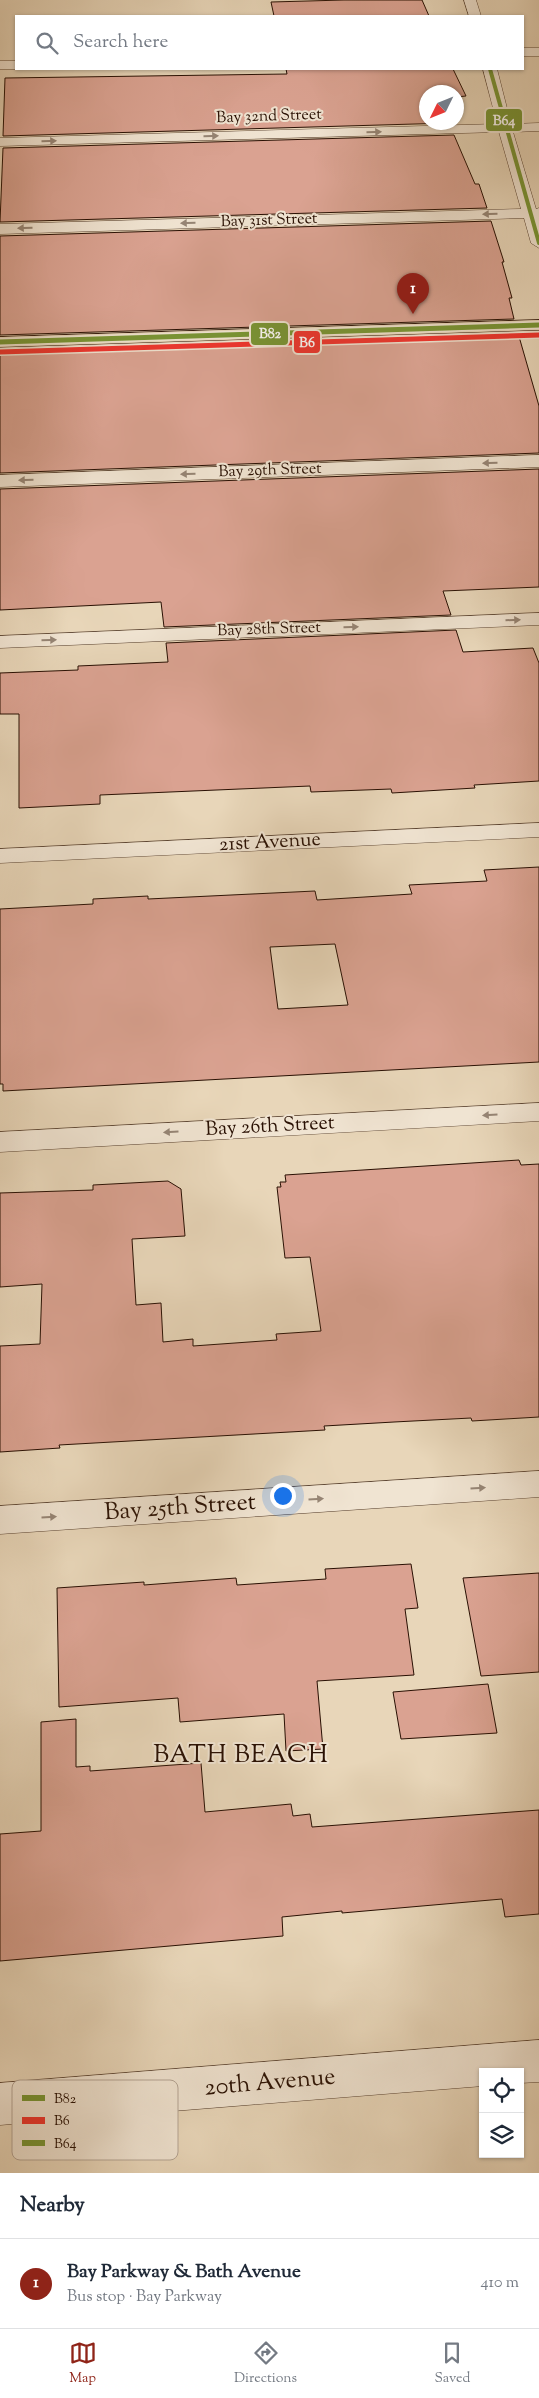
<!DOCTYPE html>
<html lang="en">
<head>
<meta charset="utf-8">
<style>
  :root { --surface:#fff; --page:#f6f6f7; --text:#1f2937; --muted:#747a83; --line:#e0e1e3; --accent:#8f2418 }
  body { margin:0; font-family:"Sorts Mill Goudy",serif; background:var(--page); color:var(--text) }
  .controls { position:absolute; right:15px; bottom:15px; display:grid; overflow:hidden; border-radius:0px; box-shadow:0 1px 4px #0004 }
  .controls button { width:45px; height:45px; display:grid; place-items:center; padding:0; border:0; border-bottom:1px solid var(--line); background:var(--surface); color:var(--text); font:25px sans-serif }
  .compass { position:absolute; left:419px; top:85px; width:45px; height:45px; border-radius:50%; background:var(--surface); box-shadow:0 1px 4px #0004; rotate:227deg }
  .you { position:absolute; left:282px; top:1495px; width:18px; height:18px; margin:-12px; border:4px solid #fff; border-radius:50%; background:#1a73e8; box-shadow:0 0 0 8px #1a73e833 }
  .badge { display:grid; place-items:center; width:32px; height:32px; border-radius:50%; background:var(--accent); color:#fff; font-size:16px; font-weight:700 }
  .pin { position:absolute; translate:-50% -41px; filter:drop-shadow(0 1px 2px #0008) }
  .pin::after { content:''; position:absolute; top:26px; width:18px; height:15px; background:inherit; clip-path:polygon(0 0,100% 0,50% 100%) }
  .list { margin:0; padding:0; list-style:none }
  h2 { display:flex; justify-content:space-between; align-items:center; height:65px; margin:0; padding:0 20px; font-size:21px }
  h2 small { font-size:16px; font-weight:400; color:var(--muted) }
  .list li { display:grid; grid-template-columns:32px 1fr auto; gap:15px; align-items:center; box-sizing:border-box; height:90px; padding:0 20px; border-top:1px solid var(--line) }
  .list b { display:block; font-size:19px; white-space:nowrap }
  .list p { margin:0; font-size:16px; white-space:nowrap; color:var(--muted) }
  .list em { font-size:16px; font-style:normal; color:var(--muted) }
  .icon { flex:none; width:28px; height:28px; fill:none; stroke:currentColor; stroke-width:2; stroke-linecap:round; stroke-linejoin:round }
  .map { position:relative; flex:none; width:539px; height:2173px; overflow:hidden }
  .search { position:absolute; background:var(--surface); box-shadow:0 1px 4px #0004; left:15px; right:15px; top:15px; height:55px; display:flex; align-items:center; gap:12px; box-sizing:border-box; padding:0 18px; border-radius:0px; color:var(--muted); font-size:19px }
  .sheet { height:155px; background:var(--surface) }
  nav { display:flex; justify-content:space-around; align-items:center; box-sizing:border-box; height:70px; border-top:1px solid var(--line); background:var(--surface); font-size:14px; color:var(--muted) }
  nav a { display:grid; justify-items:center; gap:2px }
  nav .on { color:var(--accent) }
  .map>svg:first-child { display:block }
  .building { fill:#daa291; stroke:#291003; fill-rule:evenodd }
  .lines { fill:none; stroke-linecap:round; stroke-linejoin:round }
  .minor-casing { stroke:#594230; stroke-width:1 }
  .major-casing { stroke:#291003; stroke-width:1 }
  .minor { fill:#f0e4d2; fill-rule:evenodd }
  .major { fill:#e8d6b9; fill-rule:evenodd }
  .bus-1-casing { stroke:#f0e4d2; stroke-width:8 }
  .bus-2-casing { stroke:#f0e4d2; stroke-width:8 }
  .bus-3-casing { stroke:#f0e4d2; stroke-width:5.5 }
  .bus-1 { stroke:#799534; stroke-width:5 }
  .bus-2 { stroke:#ee352e; stroke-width:5 }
  .bus-3 { stroke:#799534; stroke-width:4 }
  .oneway { fill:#968575 }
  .labels { text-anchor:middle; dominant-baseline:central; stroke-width:4; stroke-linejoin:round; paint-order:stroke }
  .far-street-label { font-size:16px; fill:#291003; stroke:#f0e4d2 }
  .street-label { font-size:20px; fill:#291003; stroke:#f0e4d2 }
  .near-street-label { font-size:24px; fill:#291003; stroke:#f0e4d2 }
  .near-neighbourhood-label { font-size:25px; letter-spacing:1px; fill:#291003; stroke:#f0e4d2 }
  .key { fill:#f0e4d2; stroke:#b4a494; stroke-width:1 }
  .key-label { font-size:14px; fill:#291003 }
  .line-badge { stroke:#f0e4d2; stroke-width:2 }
  .badge-label { font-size:14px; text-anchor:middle; font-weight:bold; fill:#fff }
</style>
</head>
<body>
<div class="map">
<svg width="539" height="2173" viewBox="0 0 539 2173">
  <rect width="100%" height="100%" fill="#e8d6b9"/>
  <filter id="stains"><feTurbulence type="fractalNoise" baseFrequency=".004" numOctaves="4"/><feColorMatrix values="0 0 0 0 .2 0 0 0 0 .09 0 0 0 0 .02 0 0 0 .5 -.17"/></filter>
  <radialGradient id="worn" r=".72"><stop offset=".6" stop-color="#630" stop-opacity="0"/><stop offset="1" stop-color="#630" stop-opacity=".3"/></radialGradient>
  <!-- building -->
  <path class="building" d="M344,0H422L429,16H274L271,2Z
    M286,69H453L466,96L456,97V92H426V122L449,123L3,136L5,78L287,74Z
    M454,135L475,184H479L487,208L0,222L3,148Z
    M491,221L504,262H502L512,298H509L514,319L0,335V236Z
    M518,333L539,406V453L0,473V349Z
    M539,469V587L443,591L451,615L164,627L161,602L0,610V489Z
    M456,630L463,652L533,648L539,663V781L474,785L475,788L392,793L391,789L311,792L310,786L100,795V804L19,808V714H0V673L78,670V666L168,662L166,643Z
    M539,867V1062L3,1091V1084H0V909L93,904V899L148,896V899L315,891L317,900L412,894L409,885L487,881L484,870ZM335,944L348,1005L278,1009L270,947Z
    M519,1160L521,1165L539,1164V1417L472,1421L471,1418L394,1422L324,1426L325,1430L59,1445L60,1448L0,1452V1346L40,1344L42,1284L0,1287V1193L93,1190V1185L168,1181L181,1189L185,1236L132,1239L136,1305L161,1303L163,1342L193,1339V1346L277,1340L276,1334L321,1331L310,1257L285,1258L277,1187H281L280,1182H286L285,1175Z
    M411,1564L418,1608L405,1609L414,1675L317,1681L323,1749L286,1751L284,1714L180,1722L178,1698L59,1707L57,1588L144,1582V1585L236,1578L237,1585L326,1579L325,1569Z
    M539,1573V1672L481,1676L463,1578Z
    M488,1684L497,1733L401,1739L393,1692Z
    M76,1719V1767L90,1766V1771L201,1763L205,1812L291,1804L293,1816L310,1814L312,1827L539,1810V1914L505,1917L502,1899L342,1913V1911L282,1917L283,1936L0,1961V1834L41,1831V1722Z"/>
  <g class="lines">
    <defs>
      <path id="minor" d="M464,0H476L481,16H469Z
        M523,48H539V56H523Z
        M0,61H16L17,69H0Z
        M483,69H497L511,124L539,123V131L513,132L536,209L539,208V248L531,243L524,218L0,234V224L521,209L499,132L0,146V138L497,124Z
        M539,455V467L0,487V475Z
        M539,613V625L0,648V636Z
        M539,823V837L0,863V849Z
        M539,1103V1121L0,1152V1132Z
        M539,1471V1497L0,1534V1506Z
        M539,2040V2082L520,2083V2072H483V2086L0,2125V2083Z"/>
      <path id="major" d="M539,320V330L0,347V337Z"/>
    </defs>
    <!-- minor casing -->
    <use href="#minor" class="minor-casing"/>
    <!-- major casing -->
    <use href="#major" class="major-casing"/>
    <!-- minor -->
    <use href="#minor" class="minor"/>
    <!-- major -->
    <use href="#major" class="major"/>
    <defs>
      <path id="bus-1" d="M0,342L539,325"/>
      <path id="bus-2" d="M0,352L539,335"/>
      <path id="bus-3" d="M490,69L539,243"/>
    </defs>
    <!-- bus-1 casing -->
    <use href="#bus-1" class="bus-1-casing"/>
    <!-- bus-2 casing -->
    <use href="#bus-2" class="bus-2-casing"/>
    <!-- bus-3 casing -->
    <use href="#bus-3" class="bus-3-casing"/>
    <!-- bus-1 -->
    <use href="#bus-1" class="bus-1"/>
    <!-- bus-2 -->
    <use href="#bus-2" class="bus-2"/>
    <!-- bus-3 -->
    <use href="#bus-3" class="bus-3"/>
  </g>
  <!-- one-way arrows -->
  <defs><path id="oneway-solid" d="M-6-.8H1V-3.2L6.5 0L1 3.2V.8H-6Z" transform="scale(1.25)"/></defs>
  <g class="oneway">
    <use href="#oneway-solid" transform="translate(374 132) rotate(-2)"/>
    <use href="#oneway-solid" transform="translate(211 136) rotate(-2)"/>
    <use href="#oneway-solid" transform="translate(49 141) rotate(-2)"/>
    <use href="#oneway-solid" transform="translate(490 214) rotate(178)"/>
    <use href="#oneway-solid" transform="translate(188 223) rotate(178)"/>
    <use href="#oneway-solid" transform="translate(25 228) rotate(178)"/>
    <use href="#oneway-solid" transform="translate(490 463) rotate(178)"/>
    <use href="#oneway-solid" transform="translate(188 474) rotate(178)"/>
    <use href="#oneway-solid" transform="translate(26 480) rotate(178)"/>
    <use href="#oneway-solid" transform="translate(513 620) rotate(-2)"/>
    <use href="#oneway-solid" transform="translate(351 627) rotate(-2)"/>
    <use href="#oneway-solid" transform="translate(49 640) rotate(-2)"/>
    <use href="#oneway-solid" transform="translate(490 1115) rotate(177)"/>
    <use href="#oneway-solid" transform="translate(171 1132) rotate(177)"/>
    <use href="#oneway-solid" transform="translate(478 1488) rotate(-4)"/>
    <use href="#oneway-solid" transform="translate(316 1499) rotate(-4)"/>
    <use href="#oneway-solid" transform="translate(49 1517) rotate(-4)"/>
  </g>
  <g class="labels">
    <!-- far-street labels -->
    <g class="far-street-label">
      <text transform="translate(269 117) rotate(-2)">Bay 32nd Street</text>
      <text transform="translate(269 221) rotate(-2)">Bay 31st Street</text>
      <text transform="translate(270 471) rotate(-2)">Bay 29th Street</text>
      <text transform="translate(269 630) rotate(-2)">Bay 28th Street</text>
    </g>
    <!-- street labels -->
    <g class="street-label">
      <text transform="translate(270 843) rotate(-3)">21st Avenue</text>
      <text transform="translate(270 1127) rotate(-3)">Bay 26th Street</text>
    </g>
    <!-- near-street labels -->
    <g class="near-street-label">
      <text transform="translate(180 1508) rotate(-4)">Bay 25th Street</text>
      <text transform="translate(270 2083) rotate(-5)">20th Avenue</text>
    </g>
    <!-- near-neighbourhood labels -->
    <g class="near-neighbourhood-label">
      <text x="241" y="1756">BATH BEACH</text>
    </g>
  </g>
  <!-- legend -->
  <rect x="12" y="2080" width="166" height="80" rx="8" class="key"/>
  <rect x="22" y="2095" width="23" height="6" fill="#799534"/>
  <rect x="22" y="2117" width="23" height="7" fill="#ee352e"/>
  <rect x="22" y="2140" width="23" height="6" fill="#799534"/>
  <g class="key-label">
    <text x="54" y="2103">B82</text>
    <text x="54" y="2125">B6</text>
    <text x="54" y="2148">B64</text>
  </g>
  <g class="line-badge">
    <rect x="485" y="108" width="38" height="24" rx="5" fill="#799534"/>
    <rect x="250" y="322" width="39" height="24" rx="5" fill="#799534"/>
    <rect x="293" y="330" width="28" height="24" rx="5" fill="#ee352e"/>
  </g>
  <g class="badge-label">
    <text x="504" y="125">B64</text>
    <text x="270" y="338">B82</text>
    <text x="307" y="347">B6</text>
  </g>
  <rect width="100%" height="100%" filter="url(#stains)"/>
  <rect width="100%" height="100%" fill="url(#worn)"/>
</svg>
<div class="controls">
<button><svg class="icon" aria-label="locate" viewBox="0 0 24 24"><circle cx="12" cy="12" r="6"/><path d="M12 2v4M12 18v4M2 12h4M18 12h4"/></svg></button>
<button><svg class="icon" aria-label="layers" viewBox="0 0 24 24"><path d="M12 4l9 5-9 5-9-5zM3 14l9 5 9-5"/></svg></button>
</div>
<svg class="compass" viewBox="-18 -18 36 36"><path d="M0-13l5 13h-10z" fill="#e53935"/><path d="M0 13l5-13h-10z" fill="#747a83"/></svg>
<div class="you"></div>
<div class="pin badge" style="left:413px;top:314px">1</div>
<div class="search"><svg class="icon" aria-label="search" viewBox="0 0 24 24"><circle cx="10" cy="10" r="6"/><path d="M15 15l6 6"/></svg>Search here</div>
</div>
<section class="sheet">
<h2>Nearby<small></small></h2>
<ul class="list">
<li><span class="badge">1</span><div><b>Bay Parkway &amp; Bath Avenue</b><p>Bus stop · Bay Parkway</p></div><em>410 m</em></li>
</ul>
</section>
<nav>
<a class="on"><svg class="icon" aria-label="map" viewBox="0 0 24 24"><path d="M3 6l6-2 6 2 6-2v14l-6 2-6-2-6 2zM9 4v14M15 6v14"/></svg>Map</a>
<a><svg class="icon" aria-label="directions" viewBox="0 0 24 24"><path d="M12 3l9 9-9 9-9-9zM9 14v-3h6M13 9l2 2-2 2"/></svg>Directions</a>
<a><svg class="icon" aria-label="saved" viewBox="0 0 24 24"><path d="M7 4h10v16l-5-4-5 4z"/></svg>Saved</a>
</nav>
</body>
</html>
